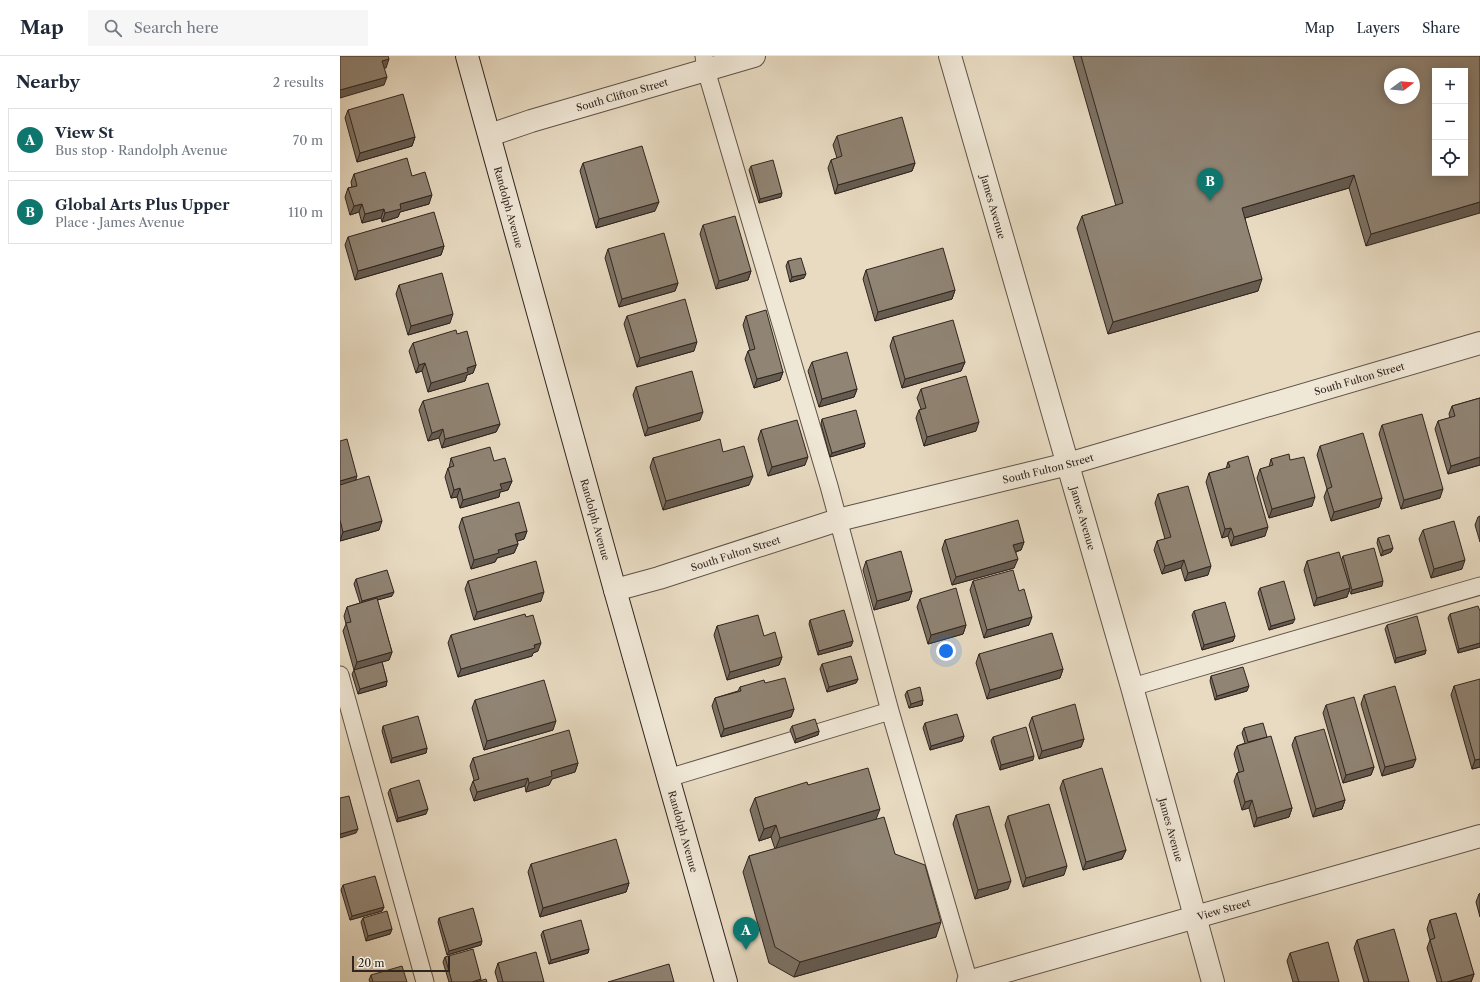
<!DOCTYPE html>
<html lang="en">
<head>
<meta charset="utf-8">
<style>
  :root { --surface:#fff; --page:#f6f6f7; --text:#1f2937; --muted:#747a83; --line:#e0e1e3; --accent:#0f766e }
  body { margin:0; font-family:"Libre Caslon Text",serif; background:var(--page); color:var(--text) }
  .controls { position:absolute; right:12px; top:12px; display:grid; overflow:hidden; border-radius:0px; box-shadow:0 2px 10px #0003 }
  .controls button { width:36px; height:36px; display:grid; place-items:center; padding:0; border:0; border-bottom:1px solid var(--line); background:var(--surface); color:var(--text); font:20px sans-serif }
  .compass { position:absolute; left:1044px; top:12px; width:36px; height:36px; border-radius:50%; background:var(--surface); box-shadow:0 2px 10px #0003; rotate:74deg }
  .scale { position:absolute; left:12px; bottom:10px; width:98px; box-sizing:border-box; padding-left:4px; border:2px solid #312520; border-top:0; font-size:11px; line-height:14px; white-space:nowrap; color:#312520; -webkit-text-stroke:3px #f0e8d7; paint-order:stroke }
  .you { position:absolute; left:606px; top:595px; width:14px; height:14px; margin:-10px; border:3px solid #fff; border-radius:50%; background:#1a73e8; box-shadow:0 0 0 6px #1a73e833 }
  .badge { display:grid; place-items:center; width:26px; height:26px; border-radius:50%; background:var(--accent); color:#fff; font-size:13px; font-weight:700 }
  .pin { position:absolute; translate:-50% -33px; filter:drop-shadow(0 1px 2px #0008) }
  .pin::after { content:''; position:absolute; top:21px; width:14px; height:12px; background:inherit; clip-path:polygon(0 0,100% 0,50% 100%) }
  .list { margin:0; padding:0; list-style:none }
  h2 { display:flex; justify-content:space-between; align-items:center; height:52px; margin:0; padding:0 16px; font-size:17px }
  h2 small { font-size:13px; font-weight:400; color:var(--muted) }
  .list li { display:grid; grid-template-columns:26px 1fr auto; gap:12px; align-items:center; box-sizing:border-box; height:64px; margin:0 8px 8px; padding:0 8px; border:1px solid var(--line); border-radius:0px }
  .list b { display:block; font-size:15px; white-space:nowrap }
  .list p { margin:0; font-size:13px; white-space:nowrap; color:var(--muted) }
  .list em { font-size:13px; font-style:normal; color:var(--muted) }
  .icon { flex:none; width:22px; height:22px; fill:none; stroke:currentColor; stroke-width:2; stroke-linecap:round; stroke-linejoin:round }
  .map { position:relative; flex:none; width:1140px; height:926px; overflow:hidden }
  header { display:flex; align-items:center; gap:24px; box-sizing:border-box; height:56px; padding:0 20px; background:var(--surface); border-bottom:1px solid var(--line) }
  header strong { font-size:19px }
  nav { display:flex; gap:22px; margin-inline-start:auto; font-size:14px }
  .search { width:280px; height:36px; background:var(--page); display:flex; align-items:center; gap:10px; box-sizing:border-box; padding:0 14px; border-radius:0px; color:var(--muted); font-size:15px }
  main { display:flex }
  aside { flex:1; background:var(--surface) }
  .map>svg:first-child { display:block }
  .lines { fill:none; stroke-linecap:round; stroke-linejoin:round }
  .lane-casing { stroke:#5f5248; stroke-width:19 }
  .street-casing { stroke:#5f5248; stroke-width:24 }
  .secondary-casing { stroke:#312520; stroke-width:24 }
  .lane { stroke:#f0e8d7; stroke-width:17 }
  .street { stroke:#f0e8d7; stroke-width:22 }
  .secondary { stroke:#f0e8d7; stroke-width:22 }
  .wall { fill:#7c7264; stroke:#312520 }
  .shaded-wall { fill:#655c51; stroke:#312520 }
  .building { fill:#908474; stroke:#312520; fill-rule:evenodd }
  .labels { text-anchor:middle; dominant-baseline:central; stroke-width:4; stroke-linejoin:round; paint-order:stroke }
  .street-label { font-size:10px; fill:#312520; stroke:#f0e8d7 }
</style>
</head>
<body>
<header>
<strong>Map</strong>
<div class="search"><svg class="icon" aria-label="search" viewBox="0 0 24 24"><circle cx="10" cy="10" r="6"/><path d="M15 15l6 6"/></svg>Search here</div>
<nav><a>Map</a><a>Layers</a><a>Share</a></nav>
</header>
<main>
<aside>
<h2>Nearby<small>2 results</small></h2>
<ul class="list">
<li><span class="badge">A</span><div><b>View St</b><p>Bus stop · Randolph Avenue</p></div><em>70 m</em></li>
<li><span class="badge">B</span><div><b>Global Arts Plus Upper</b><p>Place · James Avenue</p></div><em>110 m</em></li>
</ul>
</aside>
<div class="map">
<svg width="1140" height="926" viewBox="0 0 1140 926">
  <rect width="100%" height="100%" fill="#e8dbc2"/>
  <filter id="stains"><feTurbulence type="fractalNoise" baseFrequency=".005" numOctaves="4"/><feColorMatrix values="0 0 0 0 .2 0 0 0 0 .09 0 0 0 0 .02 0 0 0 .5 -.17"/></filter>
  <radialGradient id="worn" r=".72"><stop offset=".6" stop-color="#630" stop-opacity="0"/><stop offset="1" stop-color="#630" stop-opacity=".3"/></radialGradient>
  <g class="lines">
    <defs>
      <path id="lane" d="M364,0L366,14L489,430L550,655L629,926
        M0,619L85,926
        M792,631L1140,530
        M328,722L550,655"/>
      <g id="street">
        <path id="s1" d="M610,0L792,631L873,926"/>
        <path id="s2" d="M150,79L191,65L414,0"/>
        <path id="s3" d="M275,534L319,522L498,464L728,408L1140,287"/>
        <path id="s4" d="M628,926L1140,780"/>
      </g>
      <g id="secondary">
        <path id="s5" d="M127,0L275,534L386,926"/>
      </g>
    </defs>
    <!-- lane casing -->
    <use href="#lane" class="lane-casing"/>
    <!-- street casing -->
    <use href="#street" class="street-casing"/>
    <!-- secondary casing -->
    <use href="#secondary" class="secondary-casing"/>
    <!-- lane -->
    <use href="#lane" class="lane"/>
    <!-- street -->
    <use href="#street" class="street"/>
    <!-- secondary -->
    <use href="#secondary" class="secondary"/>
  </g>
  <!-- wall -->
  <path class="wall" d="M733,0H1140L1026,190L1009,132L905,162L918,235L768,278L737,172L742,160L776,150Z
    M8,54L75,81L72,90L17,106L5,62Z
    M497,80L575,107L572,115L495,138L488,112L491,104L497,102L493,89Z
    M243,107L315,155L256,172L240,115Z
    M411,110L441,141L419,147L409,114Z
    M14,118L72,120L89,148L60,156L58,161L42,166L41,162L22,167L19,156L10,159L5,141L8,132L12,131L11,126Z
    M363,169L411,215L408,224L376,233L360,178Z
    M8,181L104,190L101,199L15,224L5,189Z
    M268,193L338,227L335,235L279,251L265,202Z
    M448,205L464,222L450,226L446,210Z
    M526,214L615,234L612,243L535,265L523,223Z
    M59,229L110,267L68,279L56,238Z
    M287,260L354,295L297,311L284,268Z
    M406,260L443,316L440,324L414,332L405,303L408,295L410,294L403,269Z
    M117,278L136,309L133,317L127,319L125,325L88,336L82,315L76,317L69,295L73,287Z
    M553,281L625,306L621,315L562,332L550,290Z
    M472,306L517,333L514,341L479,351L468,315Z
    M296,331L360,364L305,380L293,339Z
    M581,333L636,375L584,390L576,362L579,354L581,353L577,342Z
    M1140,342V409L1108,418L1095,373L1098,365L1110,362L1109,358L1112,350Z
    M83,345L160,368L156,376L102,392L99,382L88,385L79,354Z
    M482,363L525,387L524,391L490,401L481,368Z
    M1042,369L1100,442L1061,453L1039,378Z
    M421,374L465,409L428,420L418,383Z
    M0,385L16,424L39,474L0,485Z
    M980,390L1042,442L1039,451L991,465L984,441L987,433L977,399Z
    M383,396L409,429L323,454L310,411L313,402Z
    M111,402L154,405L172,425L168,434L160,436L159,441L120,452L117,441L111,442L105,421L108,412H109Z
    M931,403L950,404L972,450L929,462L917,422L920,413L929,411Z
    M888,406L925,480L891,490L888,480L882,482L866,426L869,417L886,413Z
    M818,438L868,519L845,525L841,512L822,518L814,494L817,485L825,483L815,447Z
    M1140,460V486L1135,469L1138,461Z
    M122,462L187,475L184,483L177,485L178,488L174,497L157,502L155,506L131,513L119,471Z
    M1083,474L1122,513L1091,522L1079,483Z
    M1038,482L1053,492L1051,496L1041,500L1037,487Z
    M605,484L684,486L681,494L676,496L674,512L612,529L602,493Z
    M1003,500L1042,530L1011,538L1009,534L1007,541L974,550L964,514L967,505L1002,503Z
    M526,505L572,535L569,544L534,554L523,514Z
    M16,523L52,540L37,544L52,596L49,604L42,606L47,625L46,630L18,638L12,618L14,614L3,575L6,568L4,560L7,551L20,547L14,528Z
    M128,525L201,545L134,564L125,533Z
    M633,525L689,569L644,582L630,534Z
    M920,532L953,567L929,574L918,537Z
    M580,543L626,569L623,578L588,588L577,551Z
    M854,555L895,580L893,585L862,594L852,559Z
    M1140,555V591L1118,597L1108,562L1110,558Z
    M470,564L513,585L511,590L478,599L469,568Z
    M1047,569L1086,594L1085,598L1055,607L1045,573Z
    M377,570L424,580L442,601L439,609L387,624L374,579Z
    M111,579L198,595L193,597L192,600L118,621L108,587Z
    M639,598L723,613L720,622L647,643L636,607Z
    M482,608L518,623L516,627L487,636L480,613Z
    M871,620L907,635L875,644L870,625Z
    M425,627L454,653L451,661L381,681L372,650L375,642L398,635L400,631Z
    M1114,630L1140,711L1132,713L1111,639Z
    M567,635L583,644L582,649L569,652L565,639Z
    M1024,639L1073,711L1042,720L1021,648Z
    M135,644L213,674L144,694L132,652Z
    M986,649L1034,711L1031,719L1003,727L983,657Z
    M692,661L744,683L741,691L699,703L689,669Z
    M585,667L624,680L622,685L590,694L583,672Z
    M43,670L87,692L86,697L51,707L42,675Z
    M452,670L479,675L478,679L455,687L450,674Z
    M904,672L927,681L952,752L949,761L914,771L909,752L902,754L894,725L897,717L899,716L894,698L897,690L905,687L902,677Z
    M653,681L693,704L660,714L651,685Z
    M955,681L1005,744L1002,753L973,761L952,689Z
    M133,702L238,707L235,716L212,723L209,729L186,736L185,730L134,745L130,733L133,725L134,724L130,710Z
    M723,724L786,794L782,803L743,814L720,732Z
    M468,729L536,764L555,798L596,881L454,921L429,907L403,816L409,800L435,793L431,781L419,785L410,754L415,742Z
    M50,733L86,758L57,766L48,737Z
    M616,759L668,833L635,843L613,768Z
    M668,760L724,819L683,831L665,769Z
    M191,808L289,827L286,836L200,861L188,816Z
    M3,829L44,851L42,855L10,864L1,834Z
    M1140,837V861L1136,846L1139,838Z
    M23,862L52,873L50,878L26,885L21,866Z
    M99,862L141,889L107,899L98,866Z
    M1090,864L1134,918L1131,926H1097L1087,892L1090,884L1087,873Z
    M203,875L249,893L248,897L209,908L201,879Z
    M1017,884L1069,926H1024L1014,892Z
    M950,897L999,926H953L947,905Z
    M105,901L141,924L147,926H109L103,906Z
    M158,907L204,926H158L155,916Z
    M31,919L67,926H30L29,924Z"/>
  <!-- shaded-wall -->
  <path class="shaded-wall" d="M49,3L46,12L39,14L42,5Z
    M47,21L44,29L0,42V34Z
    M75,81L72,90L17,106L20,97Z
    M575,107L572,115L495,138L498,129Z
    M1014,119L1009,132L898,164L902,152Z
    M442,137L441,141L419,147L420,143Z
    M92,139L89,148L60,156L58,161L42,166L45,157L60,148Z
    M319,146L315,155L256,172L259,163Z
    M1140,146V157L1026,190L1031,178Z
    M22,148L19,156L10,159L14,150Z
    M44,153L41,162L22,167L25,158Z
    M104,190L101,199L15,224L18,215Z
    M411,215L408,224L376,233L379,225Z
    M466,218L464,222L450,226L452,221Z
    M922,223L918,235L768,278L773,266Z
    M338,227L335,235L279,251L282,243Z
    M615,234L612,243L535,265L538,256Z
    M113,258L110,267L68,279L71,270Z
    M357,286L354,295L297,311L300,302Z
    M625,306L621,315L562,332L565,323Z
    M85,307L82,315L76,317L79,309Z
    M136,309L133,317L127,319L125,325L88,336L91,327L127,312Z
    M443,316L440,324L414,332L417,323Z
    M517,333L514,341L479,351L482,343Z
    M363,356L360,364L305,380L308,372Z
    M639,366L636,375L584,390L587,381Z
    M160,368L156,376L102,392L105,383Z
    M103,373L99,382L88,385L92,377Z
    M525,387L524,391L490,401L492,397Z
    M468,401L465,409L428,420L432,411Z
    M1140,401V409L1108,418L1111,410Z
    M17,420L14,429L0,433V425Z
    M413,420L409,429L323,454L326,445Z
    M172,425L168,434L160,436L159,441L120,452L123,444L160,428Z
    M120,432L117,441L111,442L114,434Z
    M1103,433L1100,442L1061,453L1064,444Z
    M975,441L972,450L929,462L932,453Z
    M1042,442L1039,451L991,465L994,456Z
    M42,465L39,474L0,485L3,476Z
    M928,471L925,480L891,490L894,481Z
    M891,472L888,480L882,482L885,473Z
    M187,475L184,483L172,487L175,478Z
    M684,486L681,494L670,497L673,489Z
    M178,488L174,497L157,502L155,506L131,513L134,504L158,494Z
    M1053,492L1051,496L1041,500L1043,495Z
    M678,503L674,512L612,529L616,521Z
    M844,504L841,512L822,518L825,510Z
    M1125,504L1122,513L1091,522L1094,513Z
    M871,510L868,519L845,525L848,517Z
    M1043,525L1042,530L1011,538L1012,534Z
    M1010,532L1007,541L974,550L977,542Z
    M572,535L569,544L534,554L537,545Z
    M54,536L52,540L20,549L22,545Z
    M204,536L201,545L134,564L137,556Z
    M692,561L689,569L644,582L647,574Z
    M955,563L953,567L929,574L931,570Z
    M626,569L623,578L588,588L591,579Z
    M895,580L893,585L862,594L864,589Z
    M513,585L511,590L478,599L479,595Z
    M201,587L198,595L193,597L192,600L118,621L121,613Z
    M1140,587V591L1118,597L1119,593Z
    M1086,594L1085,598L1055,607L1056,602Z
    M52,596L49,604L14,614L17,606Z
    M442,601L439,609L387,624L390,616Z
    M723,613L720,622L647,643L650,634Z
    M518,623L516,627L487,636L489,631Z
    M47,625L46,630L18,638L20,633Z
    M909,630L907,635L875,644L877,640Z
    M583,644L582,649L569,652L571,648Z
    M454,653L451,661L381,681L384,673Z
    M216,665L213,674L144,694L147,685Z
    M479,675L478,679L455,687L456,683Z
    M624,680L622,685L590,694L591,690Z
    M744,683L741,691L699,703L702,695Z
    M87,692L86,697L51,707L52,702Z
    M694,700L693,704L660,714L661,709Z
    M1076,703L1073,711L1042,720L1045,711Z
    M1140,703V711L1132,713L1135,704Z
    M238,707L235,716L212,723L209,729L186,736L189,727L211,715Z
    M1034,711L1031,719L1003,727L1006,719Z
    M188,722L185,730L134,745L137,736Z
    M912,744L909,752L902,754L905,746Z
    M1005,744L1002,753L973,761L976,753Z
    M952,752L949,761L914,771L917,762Z
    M88,753L86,758L57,766L58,762Z
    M540,753L535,766L435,794L440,782Z
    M436,769L431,781L419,785L424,773Z
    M18,773L16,777L0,782V778Z
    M786,794L782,803L743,814L746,806Z
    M727,810L724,819L683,831L686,822Z
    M671,825L668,833L635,843L638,834Z
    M289,827L286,836L200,861L203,852Z
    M44,851L42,855L10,864L12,860Z
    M601,866L596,881L454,921L460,906Z
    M52,873L50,878L26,885L28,880Z
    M142,885L141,889L107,899L109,895Z
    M249,893L248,897L209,908L211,904Z
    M1134,918L1131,926H1107Z"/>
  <!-- building -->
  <path class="building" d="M0,0H48L49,3L42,5L47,21L0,34Z
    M741,0H1140V146L1031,178L1014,119L902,152L922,223L773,266L742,160L783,147ZM1095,15H1125V117H1095ZM1050,18H1074V42H1050Z
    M63,38L75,81L20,97L8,54Z
    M562,61L575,107L498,129L491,104L502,100L497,80Z
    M302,90L319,146L259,163L243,107Z
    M67,102L72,120L85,116L92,139L60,148L61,153L45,157L44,153L25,158L22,148L14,150L8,132L17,130L14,118Z
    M433,104L442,137L420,143L411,110Z
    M94,156L104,190L18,215L8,181Z
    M395,160L411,215L379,225L363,169Z
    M324,177L338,227L282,243L268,193Z
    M603,192L615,234L538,256L526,214Z
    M461,202L466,218L452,221L448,205Z
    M102,217L113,258L71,270L59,229Z
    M345,243L357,286L300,302L287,260Z
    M426,254L443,316L417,323L408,295L415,293L406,260Z
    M613,264L625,306L565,323L553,281Z
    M116,274L117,278L127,275L136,309L127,312L128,316L91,327L85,307L79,309L73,287Z
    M507,296L517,333L482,343L472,306Z
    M352,315L363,356L308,372L296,331Z
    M626,320L639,366L587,381L579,354L586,352L581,333Z
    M148,327L160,368L105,383L103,373L92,377L83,345Z
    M1140,342V401L1111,410L1098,365L1115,360L1112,350Z
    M516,354L525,387L492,397L482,363Z
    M1082,358L1103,433L1064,444L1042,369Z
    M457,364L468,401L432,411L421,374Z
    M1023,377L1042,442L994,456L987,433L992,431L980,390Z
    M7,383L17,420L0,425V385Z
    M380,383L383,396L404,390L413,420L326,445L313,402Z
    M150,391L154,405L165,402L172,425L160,428L162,433L123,444L120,432L114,434L108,412L114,410L111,402Z
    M949,398L950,404L964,401L975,441L932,453L920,413L933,409L931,403Z
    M908,400L928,471L894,481L891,472L885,473L869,417L890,411L888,406Z
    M29,420L42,465L3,476L0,464V429Z
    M848,430L871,510L848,517L844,504L825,510L817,485L831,481L818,438Z
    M179,446L187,475L175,478L178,488L158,494L159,497L134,504L122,462Z
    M678,464L684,486L673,489L678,503L616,521L605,484Z
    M1114,465L1125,504L1094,513L1083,474Z
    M1049,479L1053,492L1043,495L1038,482Z
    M1034,492L1043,525L1012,534L1003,500Z
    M561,495L572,535L537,545L526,505Z
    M999,496L1010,532L977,542L967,505Z
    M196,505L204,536L137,556L128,525Z
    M47,514L54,536L22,545L16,523Z
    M673,514L679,535L684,533L692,561L647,574L633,525Z
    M944,525L955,563L931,570L920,532Z
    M616,532L626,569L591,579L580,543Z
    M37,542L52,596L17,606L6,567L11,566L7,551Z
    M885,546L895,580L864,589L854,555Z
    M1138,550L1140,555V587L1119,593L1110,558Z
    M504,554L513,585L479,595L470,564Z
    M185,558L186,561L193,559L201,587L194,589L195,592L121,613L111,579Z
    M418,559L424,580L435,576L442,601L390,616L377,570Z
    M1077,560L1086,594L1056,602L1047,569Z
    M712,577L723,613L650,634L639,598Z
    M511,600L518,623L489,631L482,608Z
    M42,606L47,625L20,633L14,614Z
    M903,611L909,630L877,640L871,620Z
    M445,622L454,653L384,673L375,642L401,635L400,631L424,624L425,627Z
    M1140,623V703L1135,704L1114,630Z
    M204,624L216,665L147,685L135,644Z
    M1055,630L1076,703L1045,711L1024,639Z
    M580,631L583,644L571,648L567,635Z
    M1014,641L1034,711L1006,719L986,649Z
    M735,648L744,683L702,695L692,661Z
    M617,658L624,680L591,690L585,667Z
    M78,660L87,692L52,702L43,670Z
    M475,663L479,675L456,683L452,670Z
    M923,667L927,681L908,686L904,672Z
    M686,671L694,700L661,709L653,681Z
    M984,673L1005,744L976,753L955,681Z
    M229,674L238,707L211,715L212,720L189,727L188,722L137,736L133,725L139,723L133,702Z
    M931,680L952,752L917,762L912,744L905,746L897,717L904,715L897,690Z
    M528,712L540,753L440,782L436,769L424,773L415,742L467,726L468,729Z
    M762,712L786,794L746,806L723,724Z
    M79,724L88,753L58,762L50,733Z
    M9,740L18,773L0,778V742Z
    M709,748L727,810L686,822L668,760Z
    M649,750L671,825L638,834L616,759Z
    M544,761L555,798L585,809L601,866L460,906L435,891L409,800Z
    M276,783L289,827L203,852L191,808Z
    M35,820L44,851L12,860L3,829Z
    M133,852L142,885L109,895L99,862Z
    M47,855L52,873L28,880L23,862Z
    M1116,857L1134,918L1107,926H1102L1090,884L1095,882L1090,864Z
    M241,864L249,893L211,904L203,875Z
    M1054,873L1069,926H1029L1017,884Z
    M988,886L999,926H959L950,897Z
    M133,893L141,923L132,926H112L105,901Z
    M196,896L204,926H163L158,907Z
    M329,908L334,926H268Z
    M62,910L67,926H33L31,919Z
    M146,923L147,926H136Z"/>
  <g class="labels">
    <!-- street labels -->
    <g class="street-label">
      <text stroke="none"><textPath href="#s2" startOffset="138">South Clifton Street</textPath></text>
      <text stroke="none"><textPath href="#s5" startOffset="157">Randolph Avenue</textPath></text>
      <text stroke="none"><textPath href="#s1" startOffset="157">James Avenue</textPath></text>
      <text stroke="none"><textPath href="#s3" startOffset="774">South Fulton Street</textPath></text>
      <text stroke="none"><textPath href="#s3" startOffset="450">South Fulton Street</textPath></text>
      <text stroke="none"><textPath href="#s1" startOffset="481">James Avenue</textPath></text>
      <text stroke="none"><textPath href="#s5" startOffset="481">Randolph Avenue</textPath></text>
      <text stroke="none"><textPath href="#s3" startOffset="126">South Fulton Street</textPath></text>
      <text stroke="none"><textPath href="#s5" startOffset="805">Randolph Avenue</textPath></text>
      <text stroke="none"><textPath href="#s1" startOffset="805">James Avenue</textPath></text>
      <text stroke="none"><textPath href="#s4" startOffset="266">View Street</textPath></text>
    </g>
  </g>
  <rect width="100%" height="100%" filter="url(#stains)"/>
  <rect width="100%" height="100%" fill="url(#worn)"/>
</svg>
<div class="controls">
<button>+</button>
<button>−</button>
<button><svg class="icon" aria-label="locate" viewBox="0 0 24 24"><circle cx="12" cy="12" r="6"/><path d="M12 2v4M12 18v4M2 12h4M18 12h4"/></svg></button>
</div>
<svg class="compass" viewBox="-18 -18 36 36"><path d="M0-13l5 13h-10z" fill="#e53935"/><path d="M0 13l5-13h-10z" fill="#747a83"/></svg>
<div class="scale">20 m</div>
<div class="you"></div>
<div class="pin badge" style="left:406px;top:894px">A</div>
<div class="pin badge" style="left:870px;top:145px">B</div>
</div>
</main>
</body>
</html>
